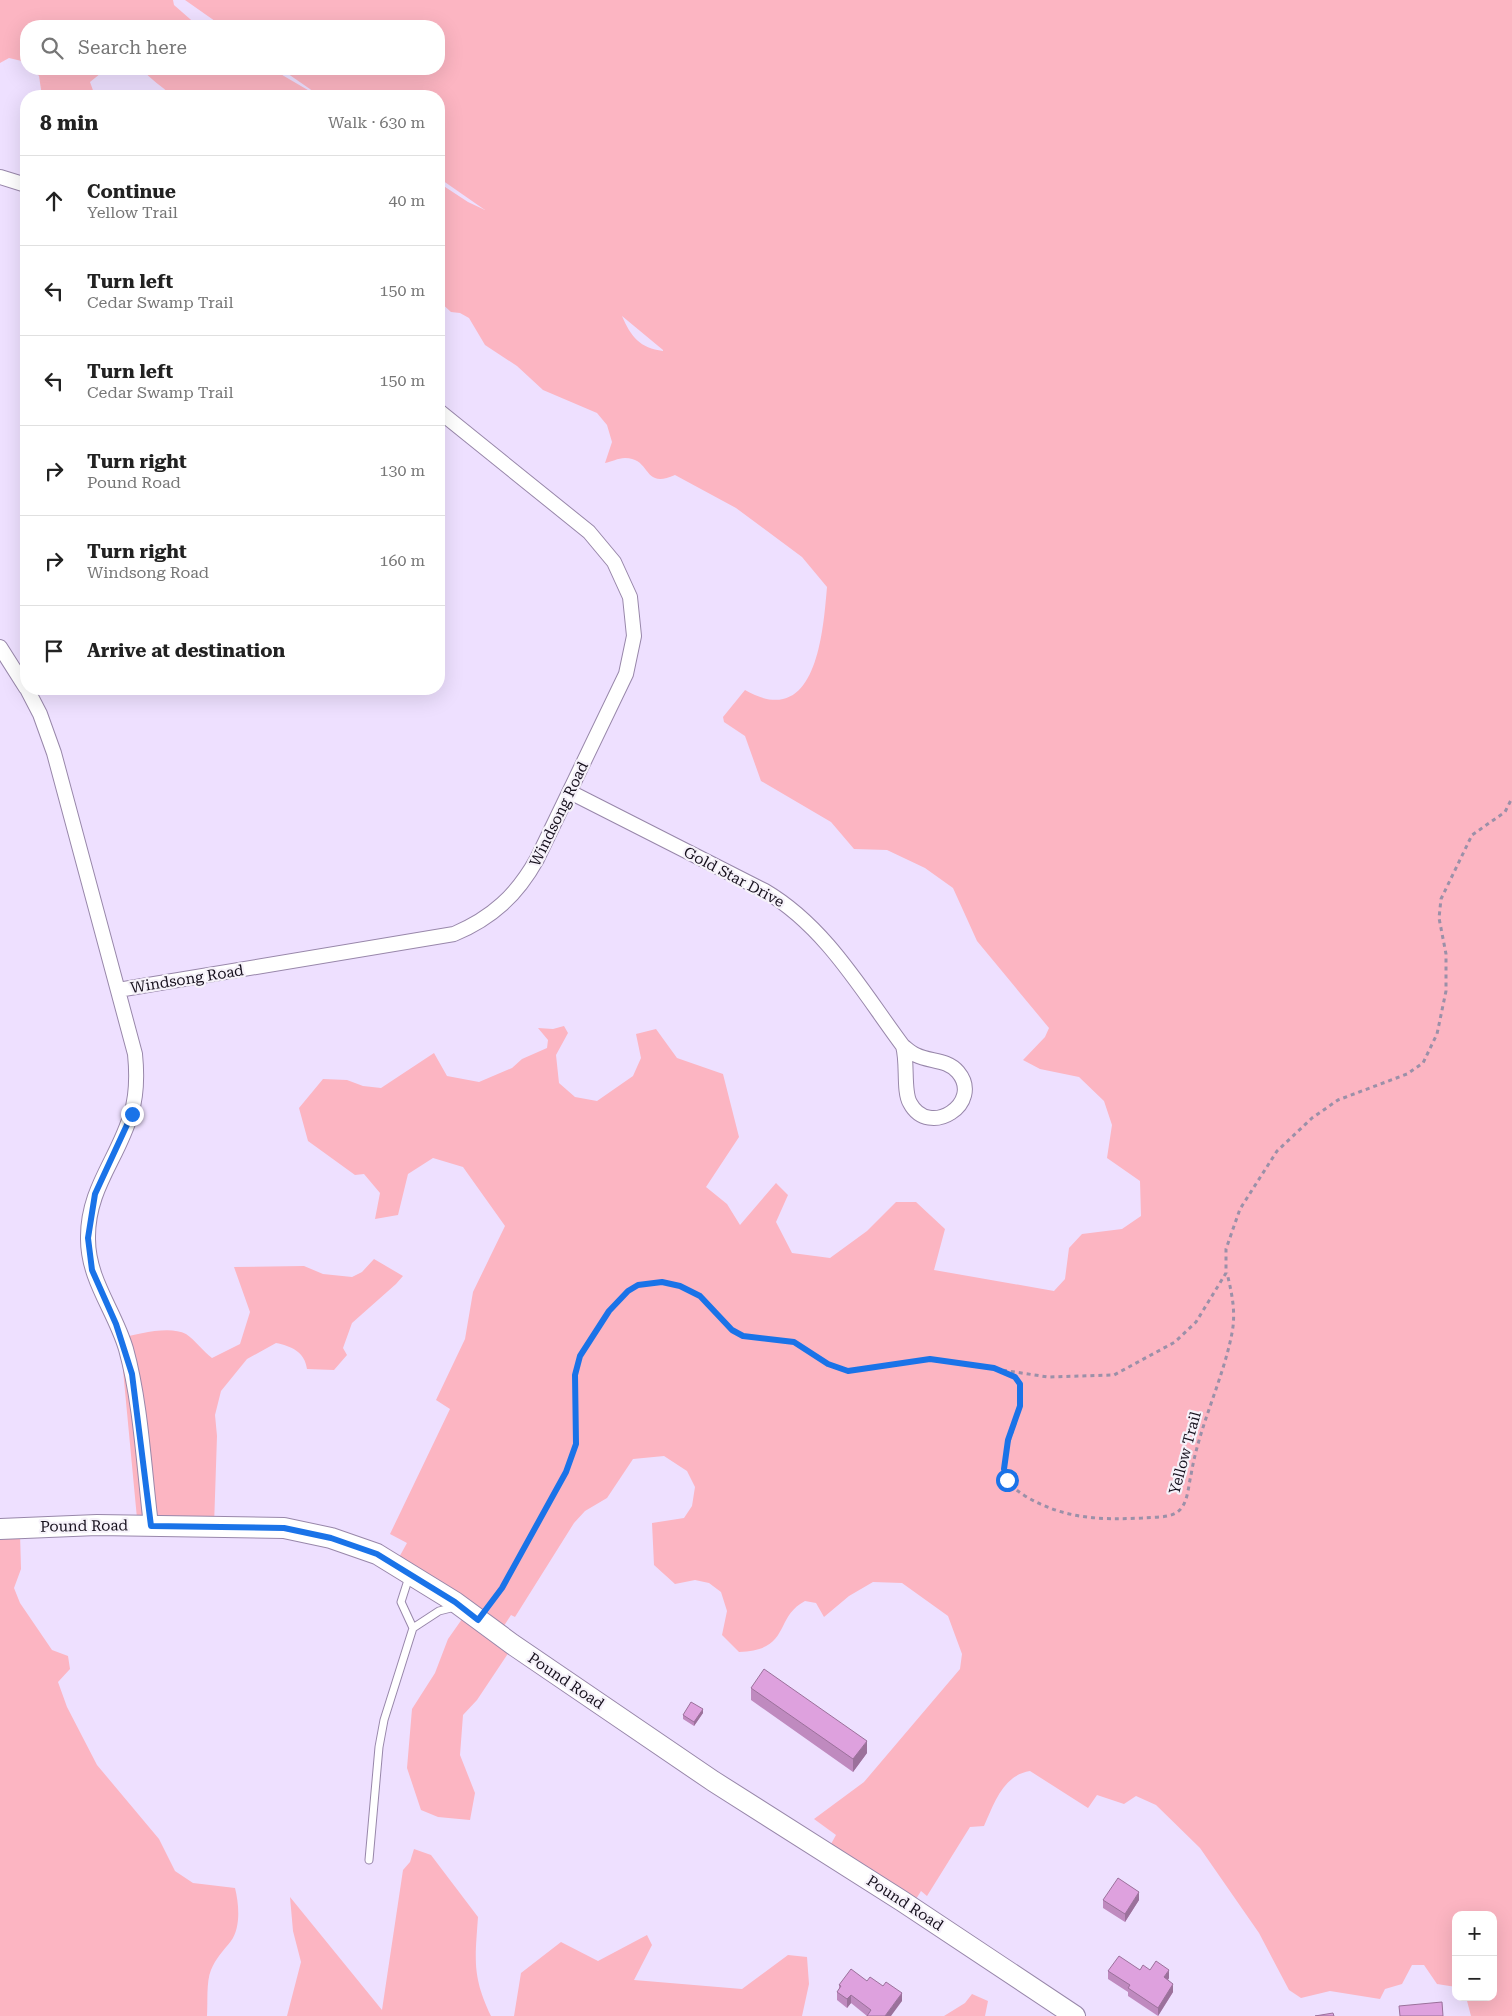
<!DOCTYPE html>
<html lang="en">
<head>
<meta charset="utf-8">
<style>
  :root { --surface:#fff; --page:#f6f6f6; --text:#222; --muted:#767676; --line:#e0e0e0 }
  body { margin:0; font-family:"Roboto Serif",serif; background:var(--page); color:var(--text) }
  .controls { position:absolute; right:15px; bottom:15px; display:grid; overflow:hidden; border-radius:10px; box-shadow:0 5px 20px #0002 }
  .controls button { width:45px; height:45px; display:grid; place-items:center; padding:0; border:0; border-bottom:1px solid var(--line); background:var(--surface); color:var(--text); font:25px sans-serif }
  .stop { position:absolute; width:15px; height:15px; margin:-11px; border:4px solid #1a73e8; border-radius:50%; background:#fff }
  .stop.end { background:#1a73e8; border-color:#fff; box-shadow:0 1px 5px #0008 }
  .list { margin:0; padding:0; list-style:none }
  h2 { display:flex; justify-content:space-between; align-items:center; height:65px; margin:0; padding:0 20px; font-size:21px }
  h2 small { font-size:16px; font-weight:400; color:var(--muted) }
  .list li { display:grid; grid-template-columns:32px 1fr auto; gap:15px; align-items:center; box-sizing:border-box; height:90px; padding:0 20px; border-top:1px solid var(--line) }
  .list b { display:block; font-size:19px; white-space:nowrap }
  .list p { margin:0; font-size:16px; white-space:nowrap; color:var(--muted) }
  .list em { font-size:16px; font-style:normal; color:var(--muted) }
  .icon { flex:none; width:28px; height:28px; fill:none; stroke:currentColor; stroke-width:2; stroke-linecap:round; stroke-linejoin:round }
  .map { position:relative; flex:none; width:1512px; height:2016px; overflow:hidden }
  .search { position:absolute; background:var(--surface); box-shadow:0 5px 20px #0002; left:20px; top:20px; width:425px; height:55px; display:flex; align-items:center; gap:12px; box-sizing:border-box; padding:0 18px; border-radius:20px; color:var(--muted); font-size:19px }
  .panel { position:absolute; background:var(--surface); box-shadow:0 5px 20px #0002; left:20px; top:90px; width:425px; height:605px; border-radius:20px }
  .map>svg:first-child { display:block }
  .green { fill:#fcb5c2; fill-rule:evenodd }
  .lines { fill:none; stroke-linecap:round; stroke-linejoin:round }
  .lane-casing { stroke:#9887aa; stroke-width:9 }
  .street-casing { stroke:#9887aa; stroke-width:16 }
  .secondary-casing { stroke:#9887aa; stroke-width:22 }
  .path { stroke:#9b90a8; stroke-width:3; stroke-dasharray:4 4; stroke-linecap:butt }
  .lane { stroke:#fff; stroke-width:7 }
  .street { stroke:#fff; stroke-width:14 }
  .secondary { stroke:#fff; stroke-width:20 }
  .wall { fill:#bf8abf }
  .shaded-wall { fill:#9b719b }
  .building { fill:#dea1de; stroke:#9b719b }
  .route { stroke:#1a73e8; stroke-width:6 }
  .labels { text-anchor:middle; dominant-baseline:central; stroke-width:4.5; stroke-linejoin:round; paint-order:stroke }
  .street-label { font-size:15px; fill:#150f1c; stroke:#f6f2fa }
</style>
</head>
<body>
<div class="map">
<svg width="1512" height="2016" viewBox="0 0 1512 2016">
  <rect width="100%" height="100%" fill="#eee0ff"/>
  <!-- green -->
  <path class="green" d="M0,0H173L174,5L198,26H26V62L9,58L0,63Z
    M185,0H1512V2016H1471L1466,1997H1493V1915H1456V1987L1437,1984L1424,1965H1412L1402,1984L1385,1989L1380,1999L1330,1991L1301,1998L1289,1990L1259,1933L1200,1848L1156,1805L1136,1796L1124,1804L1097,1795L1088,1808L1030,1771C1003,1775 994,1804 984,1826L970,1827L927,1896L921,1891L913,1904L826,1853L836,1835L814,1819L864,1782L960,1669L962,1654L948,1616L902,1583L873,1582L849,1596L824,1617L816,1603L805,1601C773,1618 792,1650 739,1652L722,1635L727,1611L721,1592L709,1583L695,1580L675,1584L654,1565L652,1523L684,1518L692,1506L695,1487L687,1471L664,1456L633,1459L607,1498L585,1511L574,1523L515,1617L511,1615L500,1632L513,1646L477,1700L463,1715L460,1755L475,1793L470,1820L438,1817L421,1810L407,1768L412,1709L435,1673L448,1639L467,1612L397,1561L407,1543L390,1534L450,1409L436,1400L465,1339L473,1292L505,1226L463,1167L433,1158L408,1174L398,1215L375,1219L380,1193L364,1174L355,1175L308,1141L299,1108L323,1079L347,1080L363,1086L381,1088L434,1053L447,1076L479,1082L512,1068L522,1059L547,1048L548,1040L538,1028L553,1029L564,1026L568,1033L556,1055L559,1083L575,1097L597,1101L633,1076L641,1058L636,1034L656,1029L677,1058L723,1074L739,1137L706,1187L727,1204L740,1225L776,1183L788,1195L776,1222L792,1253L830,1258L867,1231L896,1202H916L945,1229L934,1270L1054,1291L1065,1279L1069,1248L1082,1234L1122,1229L1141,1216L1140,1181L1107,1158L1112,1125L1104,1101L1079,1077L1040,1069L1023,1060L1045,1037L1049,1028L977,941L953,888L925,868L887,850L854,849L831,822L761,781L745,736L724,722L723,717L745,690C816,731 823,634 827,587L802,557L736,508L675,475C642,490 652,458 625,458C618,458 611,462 605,463L612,442L607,425L597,413L543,390L517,366L485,345L469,318L460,313L451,312L439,301V183L468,202L485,210L439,178V96H320L281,69H439V26H222ZM622,316L663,350V351C640,348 631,337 622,316Z
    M33,69H106L90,82L95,96H42L39,76Z
    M142,69H272L318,96H172C162,86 151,80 142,69Z
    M374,1259L403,1276L396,1284L352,1323L343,1348L347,1355L334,1370L307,1369C305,1352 291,1346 276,1343L247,1359L221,1391L215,1415L217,1436L214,1526L138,1529L120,1338C137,1334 170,1325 186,1334C195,1340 203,1351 212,1358L240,1344L250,1312L234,1267L304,1266L323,1274L352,1277L362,1272Z
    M20,1533L21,1569L14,1588L20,1603L52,1650L68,1656L70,1669L58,1682L67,1707L97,1765L159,1839L175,1871L193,1883L235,1888C239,1904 241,1927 231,1941C223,1951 216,1958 211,1970C206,1982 208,2002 207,2016H0V1536Z
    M414,1849L431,1855L478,1917C475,1960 472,1976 491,2016H287L301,1962L293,1931L290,1897L382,2010L403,1870L410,1862Z
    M647,1935L652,1945L634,1980L742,1989L788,1955L807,1957L809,1984L802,2016H514L521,1973L561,1942L598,1961Z
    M972,1994L988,2001L985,2016H944L965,2003Z"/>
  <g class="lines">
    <defs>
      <path id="lane" d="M413,1628L439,1611L455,1607
        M369,1860L379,1747L384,1720L413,1628L401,1602L409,1577"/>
      <path id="street" d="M0,177L26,185
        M0,647L26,688
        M27,689L40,714L54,753L135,1054C137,1074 137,1095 131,1114C118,1159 87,1189 88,1239C88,1280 115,1311 126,1349C141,1403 144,1469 151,1525
        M570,792L765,891C826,927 862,991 903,1046
        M118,990L454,934C492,918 517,895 537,859L626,674L634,636L630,597L614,562L589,532L439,411
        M903,1046C907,1049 911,1053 916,1055C930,1062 947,1059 958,1072C984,1103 929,1139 910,1103C903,1091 908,1063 903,1046Z"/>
      <path id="secondary" d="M0,1529L97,1525L284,1528L331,1538L377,1554L455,1602L512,1644L713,1781L902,1901L1075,2016"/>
    </defs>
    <!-- lane casing -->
    <use href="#lane" class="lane-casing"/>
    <!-- street casing -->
    <use href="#street" class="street-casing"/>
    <!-- secondary casing -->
    <use href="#secondary" class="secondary-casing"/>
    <!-- path -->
    <path class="path" d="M1000,1370C1007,1373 1014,1375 1018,1382C1021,1386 1020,1392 1020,1397C1020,1432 983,1470 1025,1496C1064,1519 1099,1520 1142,1518C1153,1517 1167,1518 1176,1513C1188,1506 1188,1487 1191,1475C1199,1426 1223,1380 1232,1333C1236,1312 1232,1294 1227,1273
      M489,1606L503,1588L566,1472L576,1444L575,1375L580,1355L609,1311L628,1291L638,1285L662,1282L680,1286L700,1296L732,1330L743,1336L794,1342L828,1364L848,1371L929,1359L1048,1377L1114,1375L1175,1342L1196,1322L1226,1273V1249L1240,1209L1277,1151L1312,1118L1338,1100L1407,1074L1423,1063L1437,1034L1446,991V954L1439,918L1441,899L1472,835L1505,812L1512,798"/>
    <!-- lane -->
    <use href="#lane" class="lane"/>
    <!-- street -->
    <use href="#street" class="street"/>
    <!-- secondary -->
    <use href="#secondary" class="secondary"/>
  </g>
  <!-- wall -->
  <path class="wall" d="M751,1688L867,1753L853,1772L751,1700Z
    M703,1713L694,1726L683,1719V1715Z
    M1103,1900H1139L1125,1922L1103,1908Z
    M1140,1970H1150L1169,1978L1168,1980L1173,1992L1158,2016L1128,1996V1992L1108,1979V1971Z
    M867,1981L902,2001L867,2016L851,2003L847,2008L837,2000V1992L839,1989V1985Z"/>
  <!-- shaded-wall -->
  <path class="shaded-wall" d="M703,1709V1713L694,1726V1722Z
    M867,1741V1753L853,1772V1759Z
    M1139,1892V1900L1125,1922V1914Z
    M1169,1970V1978L1164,1986V1977Z
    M1173,1984V1992L1158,2016V2008Z
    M902,1993V2001L891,2016H885Z
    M851,1995V2003L847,2008V1999Z"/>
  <!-- building -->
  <path class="building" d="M764,1669L867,1741L853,1759L751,1688Z
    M691,1702L703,1709L694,1722L683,1715Z
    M1118,1878L1139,1892L1125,1914L1103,1900Z
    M1119,1956L1140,1970L1143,1965L1150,1970L1156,1961L1169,1970L1164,1977L1173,1984L1158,2008L1128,1988L1130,1985L1108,1971Z
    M851,1969L867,1981L870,1977L883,1986L886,1982L902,1993L885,2016H867L871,2010L851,1995L847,1999L837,1992L841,1986L839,1985Z
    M1442,2002L1443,2016H1400L1399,2006Z
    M1333,2013L1334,2016H1315Z"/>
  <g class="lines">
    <!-- route -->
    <path class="route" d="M132,1114L95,1194L88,1238L92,1270L116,1324L132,1374L151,1526L284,1528L331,1538L377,1554L455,1602L478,1620L502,1588L566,1472L576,1444L575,1375L580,1356L609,1311L628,1291L638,1285L662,1282L680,1286L700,1296L732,1330L743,1336L794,1342L828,1364L848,1371L930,1359L994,1368L1015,1377L1020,1384V1406L1008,1440L1004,1469L1007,1480"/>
  </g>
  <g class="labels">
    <!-- street labels -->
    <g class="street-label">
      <text transform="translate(559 814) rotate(-64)">Windsong Road</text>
      <text transform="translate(734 877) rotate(28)">Gold Star Drive</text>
      <text transform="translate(187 979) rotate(-9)">Windsong Road</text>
      <text transform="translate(1185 1453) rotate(-75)">Yellow Trail</text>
      <text transform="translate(84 1526) rotate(-1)">Pound Road</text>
      <text transform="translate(566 1681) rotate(34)">Pound Road</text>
      <text transform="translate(905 1903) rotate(33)">Pound Road</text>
    </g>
  </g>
</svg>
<div class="controls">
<button>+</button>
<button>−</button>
</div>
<div class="stop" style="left:1007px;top:1480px"></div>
<div class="stop end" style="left:132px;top:1114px"></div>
<div class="search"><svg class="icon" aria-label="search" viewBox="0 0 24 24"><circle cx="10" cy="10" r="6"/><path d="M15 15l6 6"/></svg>Search here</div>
<section class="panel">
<h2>8 min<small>Walk · 630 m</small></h2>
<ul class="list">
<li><svg class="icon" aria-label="ahead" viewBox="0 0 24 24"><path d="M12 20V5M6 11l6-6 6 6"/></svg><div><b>Continue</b><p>Yellow Trail</p></div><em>40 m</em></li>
<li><svg class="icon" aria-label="left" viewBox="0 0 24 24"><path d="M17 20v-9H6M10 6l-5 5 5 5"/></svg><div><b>Turn left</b><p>Cedar Swamp Trail</p></div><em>150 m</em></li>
<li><svg class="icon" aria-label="left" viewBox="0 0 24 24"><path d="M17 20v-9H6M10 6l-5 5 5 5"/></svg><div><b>Turn left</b><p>Cedar Swamp Trail</p></div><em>150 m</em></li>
<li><svg class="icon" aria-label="right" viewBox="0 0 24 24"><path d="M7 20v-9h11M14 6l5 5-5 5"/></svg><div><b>Turn right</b><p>Pound Road</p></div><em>130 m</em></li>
<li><svg class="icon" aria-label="right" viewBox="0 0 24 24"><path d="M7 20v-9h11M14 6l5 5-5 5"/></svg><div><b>Turn right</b><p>Windsong Road</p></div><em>160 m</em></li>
<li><svg class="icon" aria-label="arrive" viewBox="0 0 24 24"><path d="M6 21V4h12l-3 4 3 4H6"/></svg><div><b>Arrive at destination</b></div></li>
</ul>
</section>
</div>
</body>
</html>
